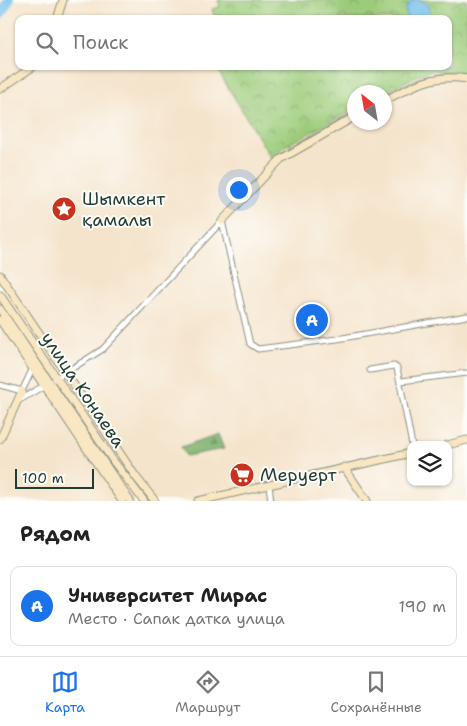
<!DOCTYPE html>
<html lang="ru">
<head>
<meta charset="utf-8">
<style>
  :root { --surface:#fff; --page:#f2f2f2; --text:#222; --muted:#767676; --line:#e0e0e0; --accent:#1a73e8 }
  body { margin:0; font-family:"Shantell Sans",sans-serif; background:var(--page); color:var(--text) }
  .controls { position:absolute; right:15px; bottom:15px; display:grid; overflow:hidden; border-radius:10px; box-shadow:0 1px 4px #0004 }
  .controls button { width:45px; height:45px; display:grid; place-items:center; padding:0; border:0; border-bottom:1px solid var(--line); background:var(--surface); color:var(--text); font:25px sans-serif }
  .compass { position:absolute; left:347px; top:85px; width:45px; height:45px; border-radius:50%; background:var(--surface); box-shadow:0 1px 4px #0004; rotate:329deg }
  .scale { position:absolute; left:15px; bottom:12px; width:79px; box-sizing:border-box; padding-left:5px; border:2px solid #1f3d34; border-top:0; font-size:14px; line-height:18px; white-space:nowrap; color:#1f3d34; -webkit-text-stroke:4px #fdfcf7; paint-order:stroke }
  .you { position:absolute; left:238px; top:189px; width:18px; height:18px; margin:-12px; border:4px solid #fff; border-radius:50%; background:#1a73e8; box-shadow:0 0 0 8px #1a73e833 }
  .badge { display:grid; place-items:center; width:32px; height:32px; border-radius:50%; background:var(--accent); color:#fff; font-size:16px; font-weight:700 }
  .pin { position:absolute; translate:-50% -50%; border:2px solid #fff; box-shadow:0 1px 5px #0006 }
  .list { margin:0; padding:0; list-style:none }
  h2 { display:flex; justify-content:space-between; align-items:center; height:65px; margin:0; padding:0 20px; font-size:21px }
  h2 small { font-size:16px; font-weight:400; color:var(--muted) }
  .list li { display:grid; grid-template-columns:32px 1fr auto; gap:15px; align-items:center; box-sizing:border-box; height:80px; margin:0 10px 10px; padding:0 10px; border:1px solid var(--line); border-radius:10px }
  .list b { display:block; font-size:19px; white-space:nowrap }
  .list p { margin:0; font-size:16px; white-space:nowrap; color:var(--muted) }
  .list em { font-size:16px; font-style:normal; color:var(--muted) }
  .icon { flex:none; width:28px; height:28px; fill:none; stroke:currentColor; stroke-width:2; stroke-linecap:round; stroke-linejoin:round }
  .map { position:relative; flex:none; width:467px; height:501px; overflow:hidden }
  .search { position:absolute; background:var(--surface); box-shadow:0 1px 4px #0004; left:15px; right:15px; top:15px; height:55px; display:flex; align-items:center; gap:12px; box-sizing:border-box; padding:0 18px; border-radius:10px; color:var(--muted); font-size:19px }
  .sheet { height:155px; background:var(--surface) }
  nav { display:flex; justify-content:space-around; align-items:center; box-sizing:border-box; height:70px; border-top:1px solid var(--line); background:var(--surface); font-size:14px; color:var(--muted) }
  nav a { display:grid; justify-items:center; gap:2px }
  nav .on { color:var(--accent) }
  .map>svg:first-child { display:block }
  .grass { fill:url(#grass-dots); stroke:#5e8457 }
  .forest { fill:url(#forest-firs); stroke:#4e764f }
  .park { fill:url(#park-crowns); stroke:#5e8457 }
  .water { fill:#72bfec; stroke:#487e90 }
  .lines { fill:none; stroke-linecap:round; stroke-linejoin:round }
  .river { stroke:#72bfec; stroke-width:10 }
  .street-casing { stroke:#8a9080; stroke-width:7 }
  .secondary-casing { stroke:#8a9080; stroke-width:9 }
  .street { stroke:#fff; stroke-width:5 }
  .secondary { stroke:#f9e7c3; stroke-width:7 }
  .labels { text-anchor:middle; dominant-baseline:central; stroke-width:4; stroke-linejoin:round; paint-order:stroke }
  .poi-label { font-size:18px; fill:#1f3d34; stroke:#fdfcf7; text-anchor:start }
  .street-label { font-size:18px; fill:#1f3d34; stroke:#fdfcf7 }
</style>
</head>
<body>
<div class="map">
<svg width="467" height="501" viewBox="0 0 467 501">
  <defs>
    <pattern id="grass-dots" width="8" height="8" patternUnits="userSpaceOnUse" patternTransform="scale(1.25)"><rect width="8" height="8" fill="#9ccc7a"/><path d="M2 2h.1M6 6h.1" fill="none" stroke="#7fa765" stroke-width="1.8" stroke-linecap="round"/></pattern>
    <pattern id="forest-firs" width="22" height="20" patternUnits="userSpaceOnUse" patternTransform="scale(1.25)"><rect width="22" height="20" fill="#7db06a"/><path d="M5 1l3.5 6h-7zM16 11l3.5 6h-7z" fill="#669058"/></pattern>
    <pattern id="park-crowns" width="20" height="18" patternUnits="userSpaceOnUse" patternTransform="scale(1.25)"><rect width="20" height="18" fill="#9ccc7a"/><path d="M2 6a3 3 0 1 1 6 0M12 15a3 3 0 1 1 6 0" fill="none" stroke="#7fa765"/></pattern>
  </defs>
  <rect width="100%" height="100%" fill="#fdfcf7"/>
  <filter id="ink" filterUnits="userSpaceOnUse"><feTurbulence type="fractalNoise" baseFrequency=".02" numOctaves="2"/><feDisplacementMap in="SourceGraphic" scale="10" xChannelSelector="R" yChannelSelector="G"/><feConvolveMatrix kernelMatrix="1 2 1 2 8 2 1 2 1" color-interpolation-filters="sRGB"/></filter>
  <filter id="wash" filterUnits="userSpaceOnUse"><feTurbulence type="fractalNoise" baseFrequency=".0096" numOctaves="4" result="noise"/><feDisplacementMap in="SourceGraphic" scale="20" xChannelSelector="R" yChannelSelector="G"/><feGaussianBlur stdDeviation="1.12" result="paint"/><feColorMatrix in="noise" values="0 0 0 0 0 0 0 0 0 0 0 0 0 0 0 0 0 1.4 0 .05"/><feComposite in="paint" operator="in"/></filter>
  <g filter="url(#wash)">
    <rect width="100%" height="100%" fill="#f5e4cc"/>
    <!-- grass -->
    <path class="grass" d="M443,72L467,76C431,71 415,80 385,97V95L423,76Z
      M354,111V113L271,161L291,146Z"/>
    <!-- forest -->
    <path class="forest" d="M218,434L224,449L186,456L181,447Z"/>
    <!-- park -->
    <path class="park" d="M218,0H467V73L432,70L418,75L385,93L354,92V109L285,146L271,158L215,66H448V19H209L214,16L212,9L220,7Z"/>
    <!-- water -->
    <path class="water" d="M413,0C426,0 434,5 428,19H407L405,8Z"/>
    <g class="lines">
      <!-- river -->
      <path class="river" d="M0,15L9,0"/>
    </g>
  </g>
  <g filter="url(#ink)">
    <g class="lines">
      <defs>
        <path id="street" d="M222,221L250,344L258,349L337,339L467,316
          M370,370L394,366L397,368L412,445
          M55,379L103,349L222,221
          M401,381L467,373
          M0,385L22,391L33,368
          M18,401L45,385
          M269,485L271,501"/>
        <path id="secondary" d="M57,19L63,0
          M0,89L34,66
          M384,101C413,85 434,74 467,79
          M222,221L281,159L354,117
          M0,275L136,477L155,501
          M0,295L114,462L144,501
          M0,309L130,501
          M0,320L122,501
          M0,439L22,391
          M447,445L467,440
          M344,467L367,501
          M198,501L411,453"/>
      </defs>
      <!-- street casing -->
      <use href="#street" class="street-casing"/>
      <!-- secondary casing -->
      <use href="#secondary" class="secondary-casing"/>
      <!-- street -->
      <use href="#street" class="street"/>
      <!-- secondary -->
      <use href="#secondary" class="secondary"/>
    </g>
  </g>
  <!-- icons -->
  <defs>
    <symbol id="sight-disc" viewBox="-11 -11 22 22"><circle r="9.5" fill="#c8321e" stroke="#fdfcf7"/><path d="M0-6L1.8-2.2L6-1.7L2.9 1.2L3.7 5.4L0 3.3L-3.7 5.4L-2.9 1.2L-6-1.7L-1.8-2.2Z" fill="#fff"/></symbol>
    <symbol id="supermarket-disc" viewBox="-11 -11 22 22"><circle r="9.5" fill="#c8321e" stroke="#fdfcf7"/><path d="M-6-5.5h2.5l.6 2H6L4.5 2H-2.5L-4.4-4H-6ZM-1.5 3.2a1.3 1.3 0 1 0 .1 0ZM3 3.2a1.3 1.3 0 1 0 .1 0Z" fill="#fff"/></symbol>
  </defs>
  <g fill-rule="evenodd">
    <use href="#sight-disc" x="50" y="195" width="28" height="28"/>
    <use href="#supermarket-disc" x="228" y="461" width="28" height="28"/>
  </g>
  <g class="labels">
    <!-- poi labels -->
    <g class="poi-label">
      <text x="82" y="199">Шымкент<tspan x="82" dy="21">қамалы</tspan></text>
      <text x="260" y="475">Меруерт</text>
    </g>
    <!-- street labels -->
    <g class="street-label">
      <text transform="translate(83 390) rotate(56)">улица Конаева</text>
    </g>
  </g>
</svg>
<div class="controls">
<button><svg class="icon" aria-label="layers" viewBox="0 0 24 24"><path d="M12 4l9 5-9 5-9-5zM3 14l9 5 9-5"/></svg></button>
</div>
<svg class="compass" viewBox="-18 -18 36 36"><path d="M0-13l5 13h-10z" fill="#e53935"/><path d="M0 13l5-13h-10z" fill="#767676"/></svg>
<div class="scale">100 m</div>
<div class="you"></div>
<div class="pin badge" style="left:312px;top:320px">A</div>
<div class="search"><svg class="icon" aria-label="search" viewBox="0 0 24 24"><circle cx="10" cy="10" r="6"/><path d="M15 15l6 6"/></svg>Поиск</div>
</div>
<section class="sheet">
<h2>Рядом<small></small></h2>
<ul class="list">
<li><span class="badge">A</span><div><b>Университет Мирас</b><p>Место · Сапак датка улица</p></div><em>190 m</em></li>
</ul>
</section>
<nav>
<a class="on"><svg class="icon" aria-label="map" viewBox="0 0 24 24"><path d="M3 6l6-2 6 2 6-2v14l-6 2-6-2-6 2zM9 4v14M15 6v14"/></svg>Карта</a>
<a><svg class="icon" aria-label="directions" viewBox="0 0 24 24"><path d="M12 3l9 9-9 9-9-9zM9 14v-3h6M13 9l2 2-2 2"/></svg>Маршрут</a>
<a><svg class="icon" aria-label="saved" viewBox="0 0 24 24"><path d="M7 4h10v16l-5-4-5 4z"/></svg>Сохранённые</a>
</nav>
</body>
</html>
